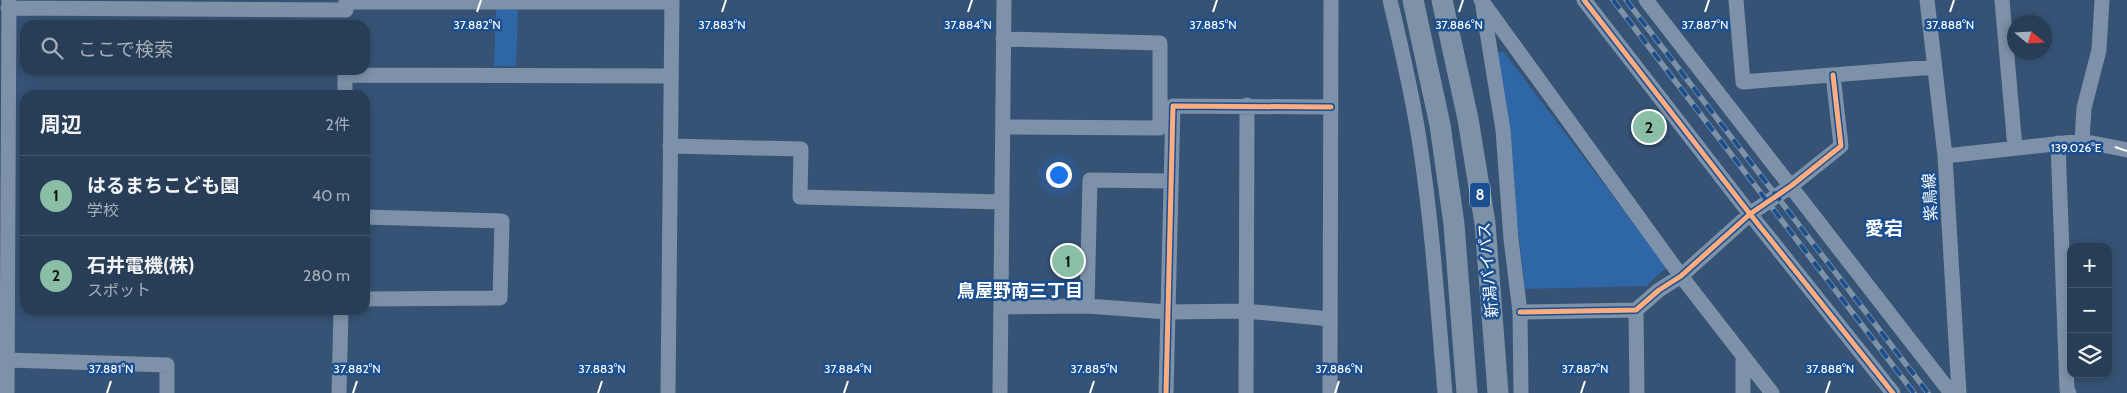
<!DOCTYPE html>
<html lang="ja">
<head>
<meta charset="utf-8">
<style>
  :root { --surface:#283e57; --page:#344961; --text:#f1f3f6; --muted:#a5aeba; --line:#44576d; --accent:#8abfa5 }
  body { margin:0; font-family:Cabin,"Noto Sans JP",sans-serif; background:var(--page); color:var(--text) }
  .controls { position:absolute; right:15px; bottom:15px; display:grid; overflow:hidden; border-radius:10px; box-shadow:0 2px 8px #0003 }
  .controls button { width:45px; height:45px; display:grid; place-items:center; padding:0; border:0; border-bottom:1px solid var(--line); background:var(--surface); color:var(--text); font:25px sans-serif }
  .compass { position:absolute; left:2007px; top:15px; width:45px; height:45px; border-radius:50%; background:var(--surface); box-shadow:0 2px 8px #0003; rotate:108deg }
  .you { position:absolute; left:1058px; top:174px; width:18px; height:18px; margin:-12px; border:4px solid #fff; border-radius:50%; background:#1a73e8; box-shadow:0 0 0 8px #1a73e833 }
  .badge { display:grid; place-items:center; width:32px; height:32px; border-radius:50%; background:var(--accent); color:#111; font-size:16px; font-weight:700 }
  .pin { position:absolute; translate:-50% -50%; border:2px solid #fff; box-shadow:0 1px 5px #0006 }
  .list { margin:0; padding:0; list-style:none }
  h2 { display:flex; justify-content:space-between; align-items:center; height:65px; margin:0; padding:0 20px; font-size:21px }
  h2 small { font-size:16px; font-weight:400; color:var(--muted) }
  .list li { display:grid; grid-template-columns:32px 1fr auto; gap:15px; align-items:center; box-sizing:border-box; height:80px; padding:0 20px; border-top:1px solid var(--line) }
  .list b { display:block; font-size:19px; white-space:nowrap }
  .list p { margin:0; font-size:16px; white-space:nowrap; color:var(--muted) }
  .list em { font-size:16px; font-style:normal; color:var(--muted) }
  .icon { flex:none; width:28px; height:28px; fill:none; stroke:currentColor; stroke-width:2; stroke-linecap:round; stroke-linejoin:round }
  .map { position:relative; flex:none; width:2127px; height:393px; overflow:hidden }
  .search { position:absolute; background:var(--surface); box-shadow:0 2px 8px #0003; left:20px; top:20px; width:350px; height:55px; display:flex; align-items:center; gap:12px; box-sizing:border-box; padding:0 18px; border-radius:15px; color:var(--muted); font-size:19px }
  .panel { position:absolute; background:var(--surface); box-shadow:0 2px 8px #0003; left:20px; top:90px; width:350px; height:225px; border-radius:15px }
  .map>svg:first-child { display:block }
  .green { fill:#2f66a5 }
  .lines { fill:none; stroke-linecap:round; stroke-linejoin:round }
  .minor { stroke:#7d92a8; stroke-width:15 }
  .highway { stroke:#7e92a7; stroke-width:21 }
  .rail-casing { stroke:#7e92a7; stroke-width:5.5 }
  .rail { stroke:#1b4f8f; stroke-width:4; stroke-dasharray:11; stroke-linecap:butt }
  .cycleway-casing { stroke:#1b4f8f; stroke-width:8 }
  .cycleway { stroke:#ffac80; stroke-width:5 }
  .ticks { fill:none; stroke:#fff; stroke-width:2 }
  .labels { text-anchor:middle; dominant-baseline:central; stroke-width:5; stroke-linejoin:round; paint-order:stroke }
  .shield { fill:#1b4f8f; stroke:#bbcadd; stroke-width:1 }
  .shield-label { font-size:15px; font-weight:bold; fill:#fff }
  .street-label { font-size:16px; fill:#fff; stroke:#1b4f8f }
  .neighbourhood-label { font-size:18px; font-weight:bold; fill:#fff; stroke:#1b4f8f }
  .quarter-label { font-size:19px; font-weight:bold; fill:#fff; stroke:#1b4f8f }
  .ticks-label { font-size:12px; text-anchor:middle; fill:#fff; stroke:#1b4f8f; stroke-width:5; stroke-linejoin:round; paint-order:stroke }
</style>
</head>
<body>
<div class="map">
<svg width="2127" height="393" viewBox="0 0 2127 393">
  <rect width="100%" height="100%" fill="#365274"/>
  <!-- green -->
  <path class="green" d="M496,9L518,10L516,66H494Z
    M1503,51L1667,267L1646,286L1525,289L1497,53Z"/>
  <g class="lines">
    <!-- minor -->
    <path class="minor" d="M1390,0C1402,50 1414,101 1421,152C1433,232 1438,313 1445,393
      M1481,0L1681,276L1772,393
      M1584,0L1750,214L1893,393
      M1646,0L1951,393
      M1736,0L1743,82L1934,67
      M1927,0L1945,156L1959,393
      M2002,0L2015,148
      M346,2H672
      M1483,7L1503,130L1511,239L1520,312L1521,393
      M8,8L346,10
      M345,75L671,76
      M345,95V70
      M1003,127L1160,128V43L1003,39
      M2082,141L2084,108L2099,50L2102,0
      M2058,143L2067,390L2069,393
      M670,146L801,149L800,197L1002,202
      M1945,156L2082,141L2127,150
      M365,217L502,221L500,298L365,299
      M1087,306L1090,180L1170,181
      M1001,307L1087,306L1168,312L1246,311L1330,319
      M1636,310L1637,393
      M1520,312L1636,310L1659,290L1681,276L1750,214L1791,186L1841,146L1833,75
      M7,360L167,365V393
      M7,393L9,0
      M339,393L341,310
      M668,393L672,0
      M1000,393L1004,0
      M1166,393L1173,106L1331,107
      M1246,393L1247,105
      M1330,393L1331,0
      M1743,393V357"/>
    <!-- highway -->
    <path class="highway" d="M1413,0L1440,125L1454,224L1467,393
      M1442,0L1468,119L1485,223L1498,393"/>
    <defs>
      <path id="rail" d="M1613,0L1914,393
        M1626,0L1928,393"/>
    </defs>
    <!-- rail casing -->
    <use href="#rail" class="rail-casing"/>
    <!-- rail -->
    <use href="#rail" class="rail"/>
    <defs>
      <path id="cycleway" d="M1584,0L1750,214L1893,393
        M1520,312L1636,310L1659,290L1681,276L1750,214L1791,186L1841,146L1833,75
        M1166,393L1173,106L1331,107"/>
    </defs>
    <!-- cycleway casing -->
    <use href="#cycleway" class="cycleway-casing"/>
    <!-- cycleway -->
    <use href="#cycleway" class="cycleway"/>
  </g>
  <!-- ticks -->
  <path class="ticks" d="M477,12L481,0M722,12L726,0M968,12L972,0M1213,12L1217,0M1459,12L1463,0M1705,12L1709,0M1950,12L1954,0M2115,147L2127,151M107,393L111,381M353,393L357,381M598,393L602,381M844,393L848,381M1090,393L1094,381M1335,393L1339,381M1581,393L1585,381M1826,393L1830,381"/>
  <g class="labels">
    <!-- shield labels -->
    <rect class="shield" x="1470" y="182.5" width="20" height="25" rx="4"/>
    <g class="shield-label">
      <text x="1480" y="195">8</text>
    </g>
    <!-- street labels -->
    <g class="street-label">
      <text transform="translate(1930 197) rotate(-93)">紫鳥線</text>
      <text transform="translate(1488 270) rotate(-95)">新潟バイパス</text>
    </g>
    <!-- neighbourhood labels -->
    <g class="neighbourhood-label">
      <text x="1020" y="291">鳥屋野南三丁目</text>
    </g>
    <!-- quarter labels -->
    <g class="quarter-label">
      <text x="1884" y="228">愛宕</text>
    </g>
  </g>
  <g class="ticks-label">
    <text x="477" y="29">37.882°N</text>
    <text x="722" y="29">37.883°N</text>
    <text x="968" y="29">37.884°N</text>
    <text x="1213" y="29">37.885°N</text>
    <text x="1459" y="29">37.886°N</text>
    <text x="1705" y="29">37.887°N</text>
    <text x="1950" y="29">37.888°N</text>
    <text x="2076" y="152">139.026°E</text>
    <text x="111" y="373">37.881°N</text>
    <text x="357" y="373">37.882°N</text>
    <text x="602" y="373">37.883°N</text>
    <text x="848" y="373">37.884°N</text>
    <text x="1094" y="373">37.885°N</text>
    <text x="1339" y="373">37.886°N</text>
    <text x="1585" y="373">37.887°N</text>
    <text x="1830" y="373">37.888°N</text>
  </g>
</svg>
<div class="controls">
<button>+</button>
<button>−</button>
<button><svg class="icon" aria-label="layers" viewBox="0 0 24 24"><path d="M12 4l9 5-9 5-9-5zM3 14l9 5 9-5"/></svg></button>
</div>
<svg class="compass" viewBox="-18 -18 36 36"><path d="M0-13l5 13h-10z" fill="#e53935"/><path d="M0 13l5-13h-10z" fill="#a5aeba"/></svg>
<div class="you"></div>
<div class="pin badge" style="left:1068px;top:261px">1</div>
<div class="pin badge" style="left:1649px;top:127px">2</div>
<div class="search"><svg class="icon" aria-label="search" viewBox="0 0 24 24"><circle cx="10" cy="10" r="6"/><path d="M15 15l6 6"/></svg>ここで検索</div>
<section class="panel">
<h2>周辺<small>2件</small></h2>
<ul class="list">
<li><span class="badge">1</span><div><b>はるまちこども園</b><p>学校</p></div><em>40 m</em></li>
<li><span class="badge">2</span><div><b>石井電機(株)</b><p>スポット</p></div><em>280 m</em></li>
</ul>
</section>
</div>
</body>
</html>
